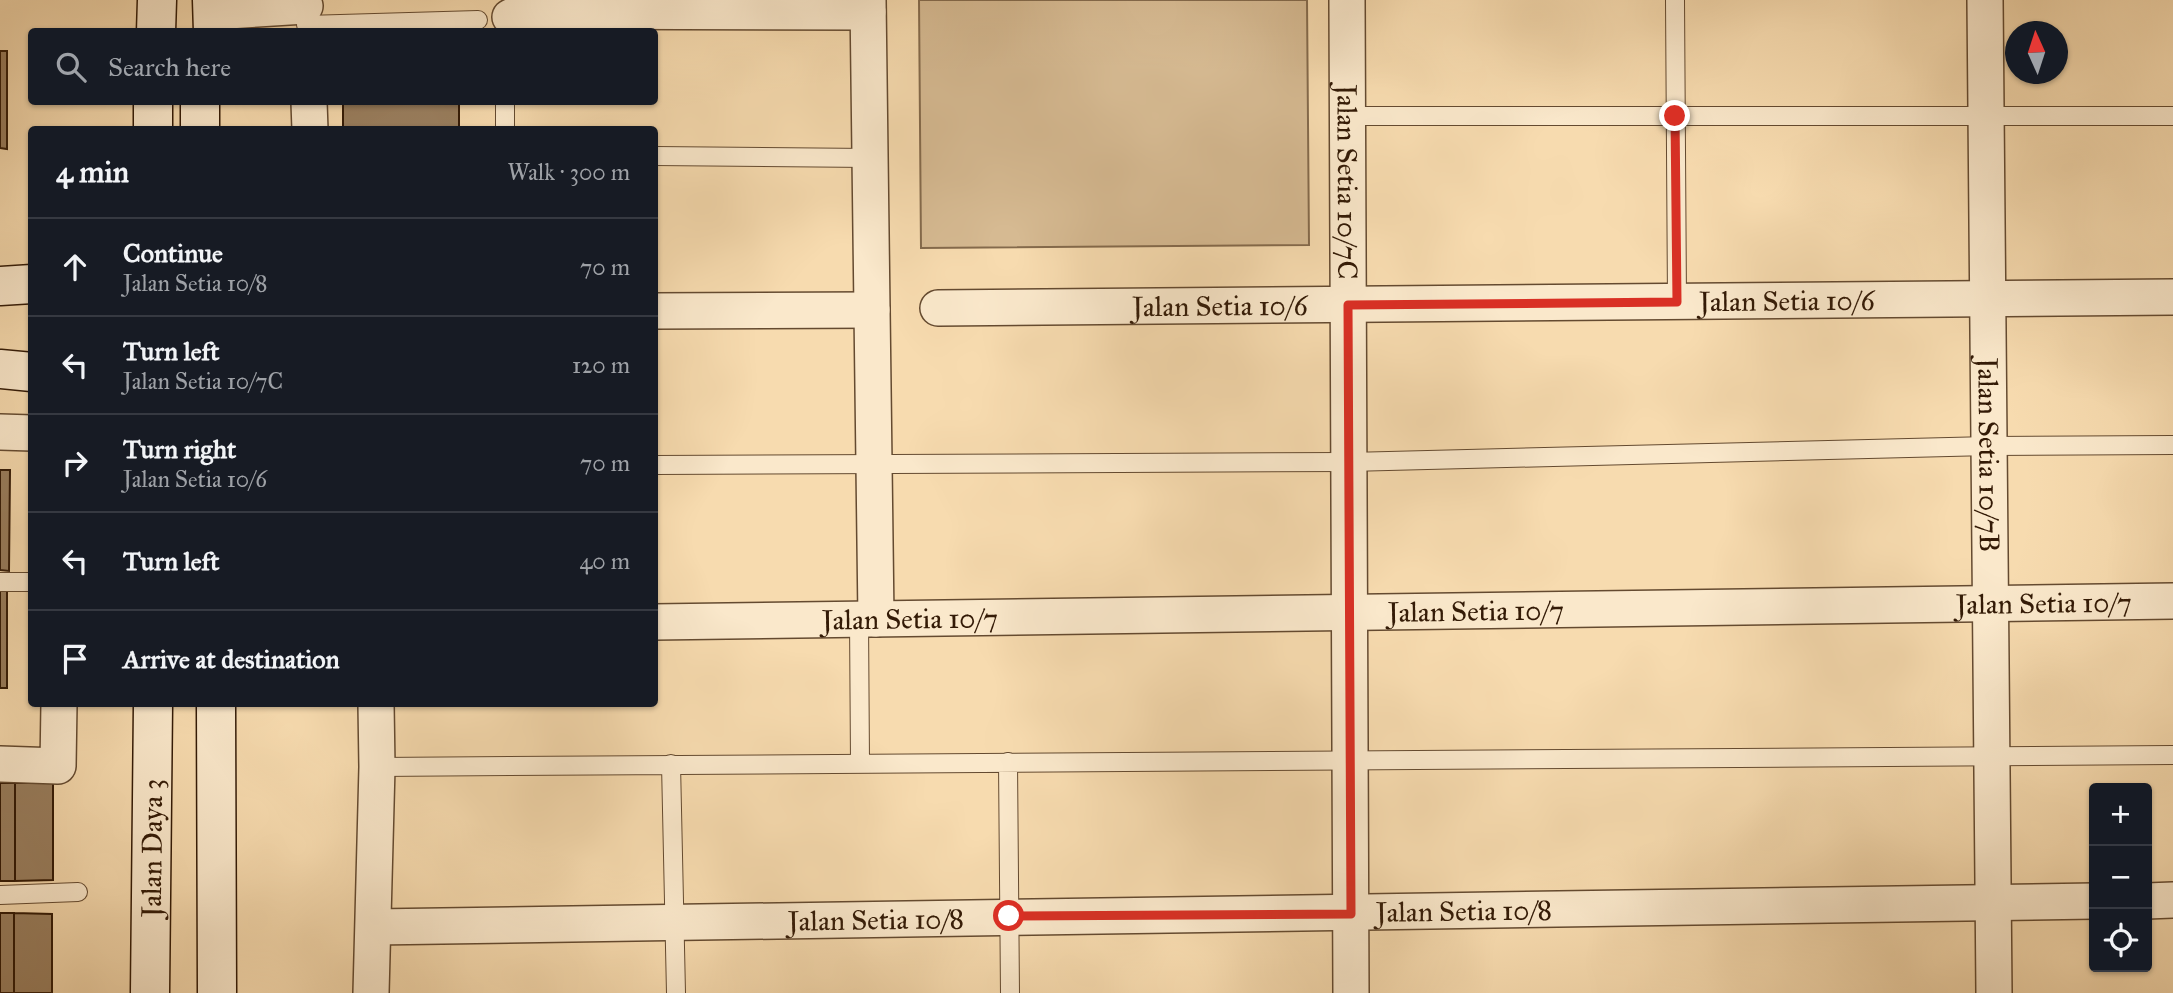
<!DOCTYPE html>
<html lang="en">
<head>
<meta charset="utf-8">
<style>
  :root { --surface:#171b24; --page:#20242c; --text:#f1f3f6; --muted:#9ea1a6; --line:#363941 }
  body { margin:0; font-family:"IM FELL Great Primer",serif; background:var(--page); color:var(--text) }
  .controls { position:absolute; right:21px; bottom:21px; display:grid; overflow:hidden; border-radius:7px; box-shadow:0 2px 5px #0004 }
  .controls button { width:63px; height:63px; display:grid; place-items:center; padding:0; border:0; border-bottom:2px solid var(--line); background:var(--surface); color:var(--text); font:35px sans-serif }
  .compass { position:absolute; left:2005px; top:21px; width:63px; height:63px; border-radius:50%; background:var(--surface); box-shadow:0 2px 5px #0004; rotate:357deg }
  .stop { position:absolute; width:21px; height:21px; margin:-16px; border:5px solid #d93025; border-radius:50%; background:#fff }
  .stop.end { background:#d93025; border-color:#fff; box-shadow:0 2px 7px #0008 }
  .list { margin:0; padding:0; list-style:none }
  h2 { display:flex; justify-content:space-between; align-items:center; height:91px; margin:0; padding:0 28px; font-size:30px }
  h2 small { font-size:23px; font-weight:400; color:var(--muted) }
  .list li { display:grid; grid-template-columns:46px 1fr auto; gap:21px; align-items:center; box-sizing:border-box; height:98px; padding:0 28px; border-top:2px solid var(--line) }
  .list b { display:block; font-size:26px; white-space:nowrap }
  .list p { margin:0; font-size:23px; white-space:nowrap; color:var(--muted) }
  .list em { font-size:23px; font-style:normal; color:var(--muted) }
  .icon { flex:none; width:38px; height:38px; fill:none; stroke:currentColor; stroke-width:2; stroke-linecap:round; stroke-linejoin:round }
  .map { position:relative; flex:none; width:2173px; height:993px; overflow:hidden }
  .search { position:absolute; background:var(--surface); box-shadow:0 2px 5px #0004; left:28px; top:28px; width:630px; height:77px; display:flex; align-items:center; gap:18px; box-sizing:border-box; padding:0 24px; border-radius:7px; color:var(--muted); font-size:26px }
  .panel { position:absolute; background:var(--surface); box-shadow:0 2px 5px #0004; left:28px; top:126px; width:630px; height:581px; border-radius:7px }
  .map>svg:first-child { display:block }
  .green { fill:#d6ba92; stroke:#846a4c; stroke-width:2 }
  .building { fill:#997e5e; stroke:#331a06; stroke-width:2 }
  .lines { fill:none; stroke-linecap:round; stroke-linejoin:round }
  .lane-casing { stroke:#644a30; stroke-width:20 }
  .street-casing { stroke:#644a30; stroke-width:38 }
  .secondary-casing { stroke:#331a06; stroke-width:41 }
  .lane { stroke:#fae8cb; stroke-width:18 }
  .street { stroke:#fae8cb; stroke-width:35 }
  .secondary { stroke:#fae8cb; stroke-width:38 }
  .route { stroke:#d93025; stroke-width:9 }
  .labels { text-anchor:middle; dominant-baseline:central; stroke-width:5; stroke-linejoin:round; paint-order:stroke }
  .street-label { font-size:28px; fill:#331a06; stroke:#fae8cb }
</style>
</head>
<body>
<div class="map">
<svg width="2173" height="993" viewBox="0 0 2173 993">
  <rect width="100%" height="100%" fill="#f7dbaf"/>
  <filter id="stains"><feTurbulence type="fractalNoise" baseFrequency=".00286" numOctaves="4"/><feColorMatrix values="0 0 0 0 .2 0 0 0 0 .09 0 0 0 0 .02 0 0 0 .5 -.17"/></filter>
  <radialGradient id="worn" r=".72"><stop offset=".6" stop-color="#630" stop-opacity="0"/><stop offset="1" stop-color="#630" stop-opacity=".3"/></radialGradient>
  <!-- green -->
  <path class="green" d="M919,0H1307L1309,245L921,248Z"/>
  <!-- building -->
  <path class="building" d="M0,51H7V149L0,148Z
    M343,102H459V130H343Z
    M0,470H10L9,571L0,570Z
    M0,587H7V688H0Z
    M0,783H15V881H0Z
    M15,783H53V880L15,881Z
    M0,913H14V993H0Z
    M14,913L52,914V993H14Z"/>
  <g class="lines">
    <defs>
      <path id="lane" d="M1675,0L1677,302
        M306,25L478,20
        M1347,116H2173
        M505,130V102
        M654,156L870,158
        M654,465L1349,462L1989,446L2173,445
        M0,582H32
        M859,619L860,763
        M1008,762L1010,993
        M671,764L676,993
        M377,767L2173,755
        M0,895L78,892"/>
      <g id="street">
        <path d="M868,0L876,619"/>
        <path id="s1" d="M1347,0L1351,993"/>
        <path id="s2" d="M1985,0L1994,993"/>
        <path d="M213,12L305,6"/>
        <path d="M510,17L524,11L868,12"/>
        <path d="M309,102L310,130"/>
        <path id="s3" d="M938,308L2173,297"/>
        <path d="M654,311L872,310"/>
        <path d="M0,432L32,433"/>
        <path id="s4" d="M654,622L2173,601"/>
        <path d="M0,764L58,766L59,704"/>
        <path d="M2147,901L2173,900"/>
        <path id="s5" d="M374,927L2094,901"/>
        <path d="M371,993L377,767L376,704"/>
      </g>
      <g id="secondary">
        <path d="M212,0L213,32"/>
        <path d="M156,32L157,0"/>
        <path d="M153,102V130"/>
        <path d="M200,102V130"/>
        <path d="M0,286L32,284"/>
        <path d="M0,369L32,372"/>
        <path d="M216,704L217,993"/>
        <path id="s6" d="M150,993L153,704"/>
      </g>
    </defs>
    <!-- lane casing -->
    <use href="#lane" class="lane-casing"/>
    <!-- street casing -->
    <use href="#street" class="street-casing"/>
    <!-- secondary casing -->
    <use href="#secondary" class="secondary-casing"/>
    <!-- lane -->
    <use href="#lane" class="lane"/>
    <!-- street -->
    <use href="#street" class="street"/>
    <!-- secondary -->
    <use href="#secondary" class="secondary"/>
  </g>
  <g class="lines">
    <!-- route -->
    <path class="route" d="M1009,916L1351,914L1348,305L1677,302L1675,116"/>
  </g>
  <g class="labels">
    <!-- street labels -->
    <g class="street-label">
      <text stroke="none"><textPath href="#s1" startOffset="182">Jalan Setia 10/7C</textPath></text>
      <text stroke="none"><textPath href="#s3" startOffset="849">Jalan Setia 10/6</textPath></text>
      <text stroke="none"><textPath href="#s3" startOffset="282">Jalan Setia 10/6</textPath></text>
      <text stroke="none"><textPath href="#s2" startOffset="455">Jalan Setia 10/7B</textPath></text>
      <text stroke="none"><textPath href="#s4" startOffset="1390">Jalan Setia 10/7</textPath></text>
      <text stroke="none"><textPath href="#s4" startOffset="822">Jalan Setia 10/7</textPath></text>
      <text stroke="none"><textPath href="#s4" startOffset="256">Jalan Setia 10/7</textPath></text>
      <text stroke="none"><textPath href="#s6" startOffset="145">Jalan Daya 3</textPath></text>
      <text stroke="none"><textPath href="#s5" startOffset="1090">Jalan Setia 10/8</textPath></text>
      <text stroke="none"><textPath href="#s5" startOffset="502">Jalan Setia 10/8</textPath></text>
    </g>
  </g>
  <rect width="100%" height="100%" filter="url(#stains)"/>
  <rect width="100%" height="100%" fill="url(#worn)"/>
</svg>
<div class="controls">
<button>+</button>
<button>−</button>
<button><svg class="icon" aria-label="locate" viewBox="0 0 24 24"><circle cx="12" cy="12" r="6"/><path d="M12 2v4M12 18v4M2 12h4M18 12h4"/></svg></button>
</div>
<svg class="compass" viewBox="-18 -18 36 36"><path d="M0-13l5 13h-10z" fill="#e53935"/><path d="M0 13l5-13h-10z" fill="#9ea1a6"/></svg>
<div class="stop" style="left:1009px;top:916px"></div>
<div class="stop end" style="left:1675px;top:116px"></div>
<div class="search"><svg class="icon" aria-label="search" viewBox="0 0 24 24"><circle cx="10" cy="10" r="6"/><path d="M15 15l6 6"/></svg>Search here</div>
<section class="panel">
<h2>4 min<small>Walk · 300 m</small></h2>
<ul class="list">
<li><svg class="icon" aria-label="ahead" viewBox="0 0 24 24"><path d="M12 20V5M6 11l6-6 6 6"/></svg><div><b>Continue</b><p>Jalan Setia 10/8</p></div><em>70 m</em></li>
<li><svg class="icon" aria-label="left" viewBox="0 0 24 24"><path d="M17 20v-9H6M10 6l-5 5 5 5"/></svg><div><b>Turn left</b><p>Jalan Setia 10/7C</p></div><em>120 m</em></li>
<li><svg class="icon" aria-label="right" viewBox="0 0 24 24"><path d="M7 20v-9h11M14 6l5 5-5 5"/></svg><div><b>Turn right</b><p>Jalan Setia 10/6</p></div><em>70 m</em></li>
<li><svg class="icon" aria-label="left" viewBox="0 0 24 24"><path d="M17 20v-9H6M10 6l-5 5 5 5"/></svg><div><b>Turn left</b></div><em>40 m</em></li>
<li><svg class="icon" aria-label="arrive" viewBox="0 0 24 24"><path d="M6 21V4h12l-3 4 3 4H6"/></svg><div><b>Arrive at destination</b></div></li>
</ul>
</section>
</div>
</body>
</html>
